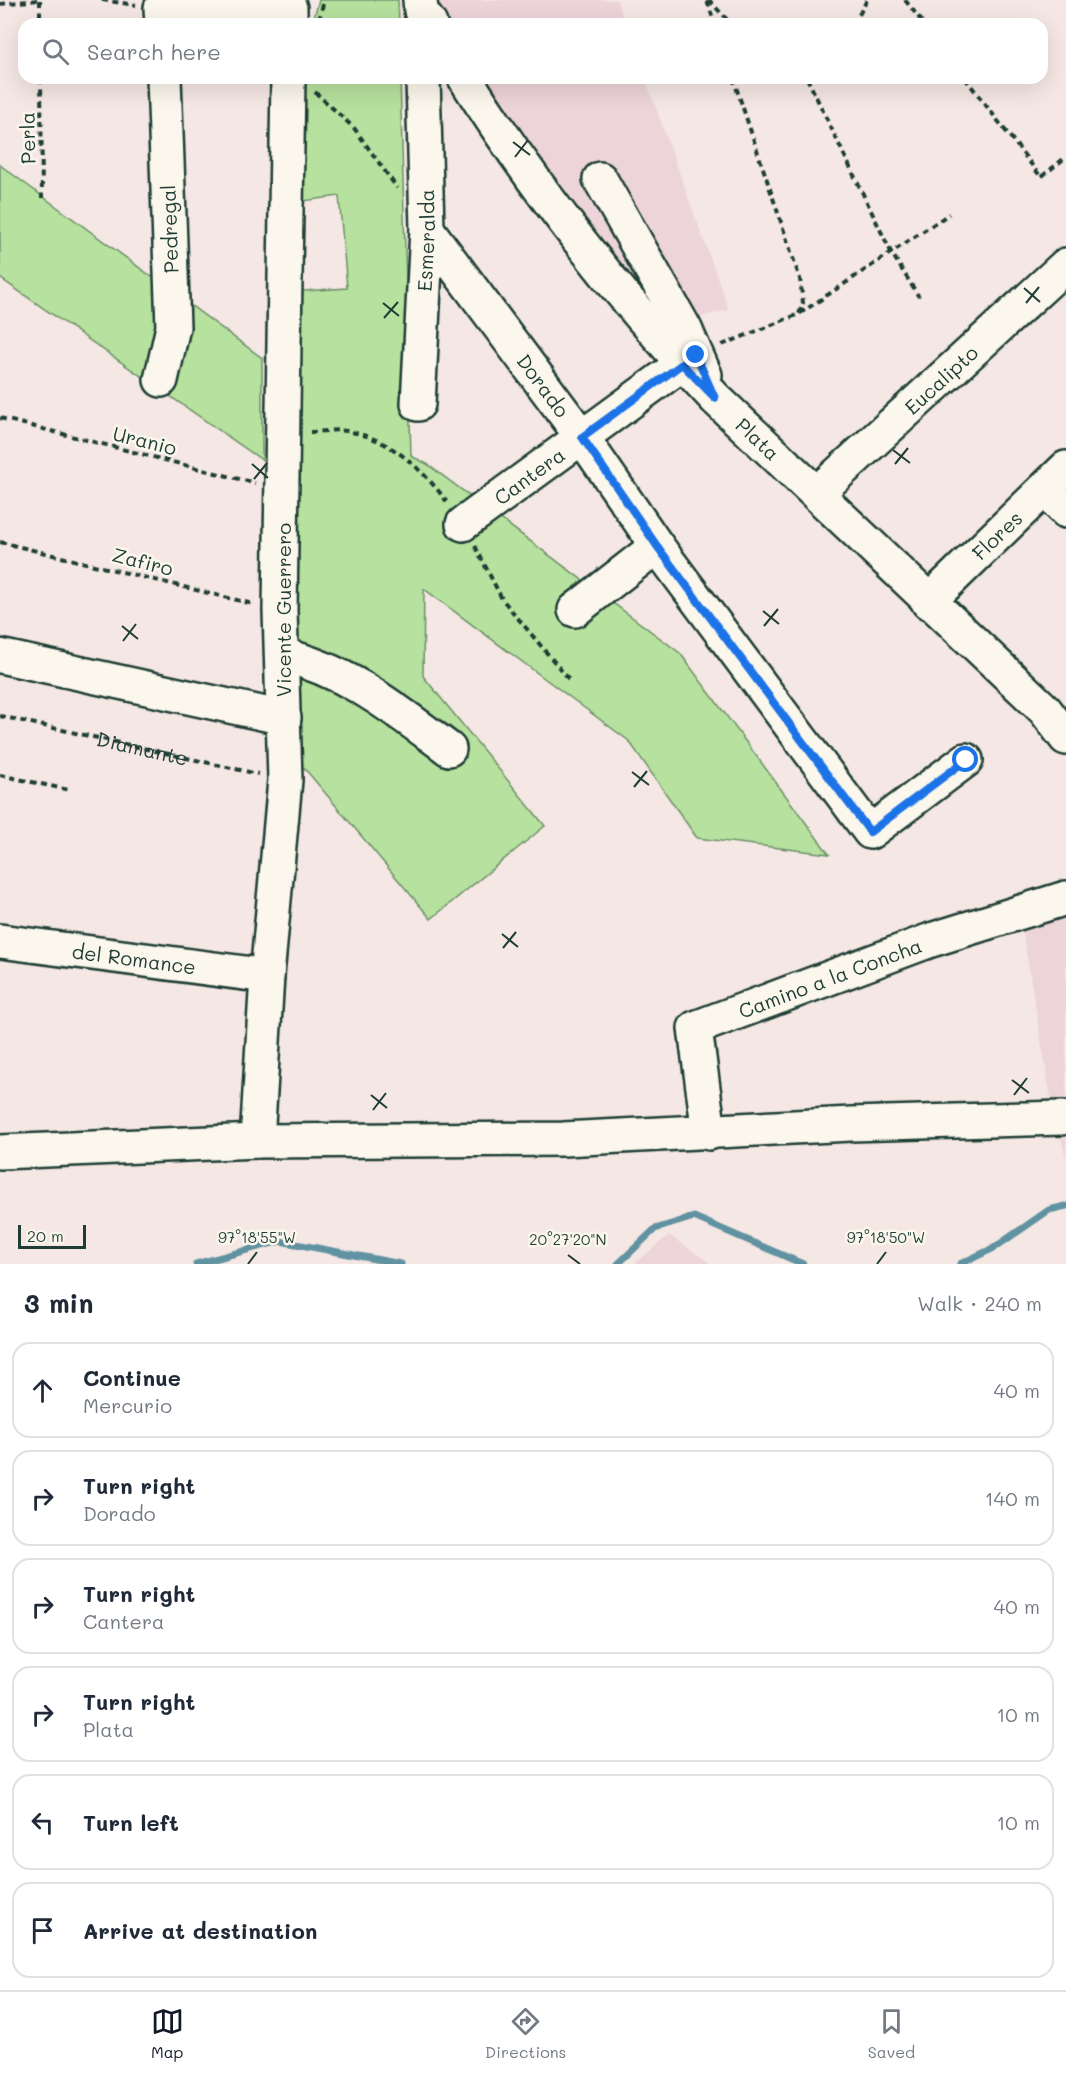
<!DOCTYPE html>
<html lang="en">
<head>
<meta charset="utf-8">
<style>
  :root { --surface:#fff; --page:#f2f2f3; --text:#1f2937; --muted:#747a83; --line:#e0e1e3; --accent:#111827 }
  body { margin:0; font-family:Mali,sans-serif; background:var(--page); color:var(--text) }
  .scale { position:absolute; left:18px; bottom:15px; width:68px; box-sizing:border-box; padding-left:6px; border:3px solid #1f3d34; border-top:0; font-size:16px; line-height:21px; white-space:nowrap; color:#1f3d34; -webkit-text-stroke:4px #fbf7ec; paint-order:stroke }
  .stop { position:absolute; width:18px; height:18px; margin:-14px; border:4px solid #1a73e8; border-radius:50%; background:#fff }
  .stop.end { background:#1a73e8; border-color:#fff; box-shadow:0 2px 6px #0008 }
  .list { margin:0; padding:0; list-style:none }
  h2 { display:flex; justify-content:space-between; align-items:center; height:78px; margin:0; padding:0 24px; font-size:26px }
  h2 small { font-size:20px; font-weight:400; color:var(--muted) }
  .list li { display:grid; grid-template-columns:39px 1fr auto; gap:18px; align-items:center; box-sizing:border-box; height:96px; margin:0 12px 12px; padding:0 12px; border:2px solid var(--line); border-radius:18px }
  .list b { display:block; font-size:22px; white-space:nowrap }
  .list p { margin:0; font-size:20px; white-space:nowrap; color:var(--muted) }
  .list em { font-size:20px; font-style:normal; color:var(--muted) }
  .icon { flex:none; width:33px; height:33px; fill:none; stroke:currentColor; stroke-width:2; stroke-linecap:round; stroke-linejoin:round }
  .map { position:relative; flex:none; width:1066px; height:1264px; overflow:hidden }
  .search { position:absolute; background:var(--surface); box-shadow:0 6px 24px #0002; left:18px; right:18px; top:18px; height:66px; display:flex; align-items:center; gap:15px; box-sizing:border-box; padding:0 21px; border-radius:18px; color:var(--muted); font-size:22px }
  .sheet { height:726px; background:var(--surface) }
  nav { display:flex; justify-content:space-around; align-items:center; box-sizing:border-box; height:84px; border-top:2px solid var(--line); background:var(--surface); font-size:16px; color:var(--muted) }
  nav a { display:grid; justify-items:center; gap:3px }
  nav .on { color:var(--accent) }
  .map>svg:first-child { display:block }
  .built { fill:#edd4d8 }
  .green { fill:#b7e19e; stroke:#6b8f69; stroke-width:1.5 }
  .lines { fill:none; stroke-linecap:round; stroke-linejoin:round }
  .stream { stroke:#6092a2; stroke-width:7 }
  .minor-casing { stroke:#1f3d34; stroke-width:38 }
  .path { stroke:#1f3d34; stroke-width:4; stroke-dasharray:6 4.5; stroke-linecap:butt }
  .minor { stroke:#fbf7ec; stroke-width:33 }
  .route { stroke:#1a73e8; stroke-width:8 }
  .ticks { fill:none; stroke:#1f3d34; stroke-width:2 }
  .labels { text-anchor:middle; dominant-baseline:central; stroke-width:5; stroke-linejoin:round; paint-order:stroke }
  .street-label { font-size:20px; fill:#1f3d34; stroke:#fbf7ec }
  .ticks-label { font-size:15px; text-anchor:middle; fill:#1f3d34; stroke:#fbf7ec; stroke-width:5; stroke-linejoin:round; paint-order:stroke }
</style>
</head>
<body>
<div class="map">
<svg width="1066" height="1264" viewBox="0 0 1066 1264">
  <rect width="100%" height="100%" fill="#f5e7e3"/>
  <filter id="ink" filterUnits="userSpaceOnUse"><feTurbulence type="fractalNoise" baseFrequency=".0167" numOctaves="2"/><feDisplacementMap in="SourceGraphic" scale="12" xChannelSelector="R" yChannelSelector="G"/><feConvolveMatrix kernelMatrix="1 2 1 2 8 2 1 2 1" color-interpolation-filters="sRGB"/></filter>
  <g filter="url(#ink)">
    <!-- built -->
    <path class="built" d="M437,0H617L625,24H447Z
      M476,78H645L729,310L659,327Z
      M1066,901V1158L1050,1093L1019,911Z
      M669,1235L711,1264H634Z"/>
    <!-- green -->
    <path class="green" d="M319,0H398L399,24H312Z
      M292,78H400L411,456L427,464L680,653L829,854L697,838L629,741L424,589L423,676L545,826L431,919L300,763L289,292L347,288L339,196L289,203Z
      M0,165L262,358V460L0,278Z"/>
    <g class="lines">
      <!-- stream -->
      <path class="stream" d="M196,1264L280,1241L401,1264
        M618,1264L655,1229L694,1217L803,1264
        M960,1264L994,1248L1049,1210L1066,1206"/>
      <defs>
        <g id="minor">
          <path d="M420,0L421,11L430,24"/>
          <path d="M162,24L161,8H290V24"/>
          <path id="s2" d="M465,78C537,192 622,300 715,398L1045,710L1066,738"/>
          <path d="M600,179L685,329L705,375"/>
          <path id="s3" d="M427,229L582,437L657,546L870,832L966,760"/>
          <path d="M161,380L173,327L164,78"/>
          <path id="s4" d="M418,404L427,229L423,78"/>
          <path d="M1045,489L1066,511"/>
          <path id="s5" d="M817,493L1066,265"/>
          <path id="s6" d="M463,524L682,364"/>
          <path id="s7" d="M928,602L1066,468"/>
          <path d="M575,610L657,546"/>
          <path d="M282,655C347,670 396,710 449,749"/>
          <path d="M0,656L284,718"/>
          <path id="s8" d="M0,941L267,976"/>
          <path id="s9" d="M709,1133L695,1028L931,940L1066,898"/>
          <path d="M257,1141L267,976L285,780L280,610L288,78"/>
          <path d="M0,1152L257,1141L563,1139L851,1124L1062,1118"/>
        </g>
      </defs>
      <!-- minor casing -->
      <use href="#minor" class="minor-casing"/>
      <!-- path -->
      <g class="path">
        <path d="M40,0V24"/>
        <path d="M102,0L136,5"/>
        <path d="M709,0L731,24"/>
        <path d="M905,0L924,24"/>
        <path d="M707,1L715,24"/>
        <path d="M0,4L38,0"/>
        <path d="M319,20L324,0"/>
        <path d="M854,24L867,0"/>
        <path d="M41,78L42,198"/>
        <path d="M733,78L800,279L803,303L799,314"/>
        <path d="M807,78L891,252L919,297"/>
        <path d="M965,78L1041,177L1066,157"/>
        <path d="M315,92L354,128L397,188"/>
        <path d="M722,345L799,314L949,214"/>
        <path d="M0,418L255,483"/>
        <path d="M310,432C321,432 335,429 347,431C389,438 422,468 447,502"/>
        <path d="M0,542L253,604"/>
        <path d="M475,546L502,599L571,682"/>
        <path id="s1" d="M0,716L258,774"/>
        <path d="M0,775L69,790"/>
      </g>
      <!-- minor -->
      <use href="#minor" class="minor"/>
    </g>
  </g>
  <g class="lines" filter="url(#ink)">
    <!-- route -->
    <path class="route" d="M696,355L715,398L682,364L582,437L657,546L870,832L966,760"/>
  </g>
  <!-- ticks -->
  <path class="ticks" d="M513,142L530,155M515,157L528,140M1024,288L1040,302M383,303L399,316M1026,303L1039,287M384,318L398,302M893,450L910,463M252,464L268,478M895,464L908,448M254,479L267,463M763,611L779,624M122,626L138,639M764,626L778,609M123,641L136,624M632,772L649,785M634,787L647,771M502,934L518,947M503,948L516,932M1012,1080L1029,1093M371,1095L387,1108M1014,1095L1027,1078M373,1110L386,1093M568,1255L580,1264M248,1264L257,1252M877,1264L886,1252"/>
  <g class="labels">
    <!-- street labels -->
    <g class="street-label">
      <text transform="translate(27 138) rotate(-91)">Perla</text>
      <text transform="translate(169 229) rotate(-92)">Pedregal</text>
      <text stroke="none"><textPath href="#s4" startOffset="164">Esmeralda</textPath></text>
      <text stroke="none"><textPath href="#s5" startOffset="168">Eucalipto</textPath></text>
      <text stroke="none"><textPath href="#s3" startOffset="195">Dorado</textPath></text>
      <text stroke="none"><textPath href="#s2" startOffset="466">Plata</textPath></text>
      <text transform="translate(145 440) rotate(14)">Uranio</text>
      <text stroke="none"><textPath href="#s6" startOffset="82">Cantera</textPath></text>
      <text stroke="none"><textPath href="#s7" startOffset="96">Flores</textPath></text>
      <text transform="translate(143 561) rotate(14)">Zafiro</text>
      <text transform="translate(283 610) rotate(-90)">Vicente Guerrero</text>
      <text stroke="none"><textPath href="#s1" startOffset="146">Diamante</textPath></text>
      <text stroke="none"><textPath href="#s8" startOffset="135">del Romance</textPath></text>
      <text stroke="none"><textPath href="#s9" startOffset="250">Camino a la Concha</textPath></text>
    </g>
  </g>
  <g class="ticks-label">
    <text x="257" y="1243">97°18'55"W</text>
    <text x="886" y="1243">97°18'50"W</text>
    <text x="568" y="1245">20°27'20"N</text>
  </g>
</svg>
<div class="scale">20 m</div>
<div class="stop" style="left:966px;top:760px"></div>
<div class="stop end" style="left:696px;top:355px"></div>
<div class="search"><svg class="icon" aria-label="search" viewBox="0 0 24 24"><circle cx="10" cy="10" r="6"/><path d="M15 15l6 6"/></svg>Search here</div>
</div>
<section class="sheet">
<h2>3 min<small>Walk · 240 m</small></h2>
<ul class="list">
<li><svg class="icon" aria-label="ahead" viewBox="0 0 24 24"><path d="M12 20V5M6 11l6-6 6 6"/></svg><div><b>Continue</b><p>Mercurio</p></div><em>40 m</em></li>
<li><svg class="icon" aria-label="right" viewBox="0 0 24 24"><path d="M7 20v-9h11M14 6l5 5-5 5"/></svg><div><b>Turn right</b><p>Dorado</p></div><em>140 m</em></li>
<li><svg class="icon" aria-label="right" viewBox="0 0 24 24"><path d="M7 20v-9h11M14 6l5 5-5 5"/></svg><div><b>Turn right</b><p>Cantera</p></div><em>40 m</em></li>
<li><svg class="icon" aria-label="right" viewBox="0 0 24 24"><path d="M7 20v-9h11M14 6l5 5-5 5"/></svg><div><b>Turn right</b><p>Plata</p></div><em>10 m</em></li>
<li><svg class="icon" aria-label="left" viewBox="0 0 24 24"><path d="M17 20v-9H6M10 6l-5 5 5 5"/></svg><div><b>Turn left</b></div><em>10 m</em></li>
<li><svg class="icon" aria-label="arrive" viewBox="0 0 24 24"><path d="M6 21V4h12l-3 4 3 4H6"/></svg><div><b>Arrive at destination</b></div></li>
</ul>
</section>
<nav>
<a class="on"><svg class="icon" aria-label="map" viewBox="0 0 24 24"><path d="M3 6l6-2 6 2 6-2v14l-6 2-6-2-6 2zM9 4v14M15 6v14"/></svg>Map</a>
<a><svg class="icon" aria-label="directions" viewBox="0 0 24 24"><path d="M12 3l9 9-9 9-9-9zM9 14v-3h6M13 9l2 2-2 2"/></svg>Directions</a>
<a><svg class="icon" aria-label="saved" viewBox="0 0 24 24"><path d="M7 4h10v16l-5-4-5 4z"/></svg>Saved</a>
</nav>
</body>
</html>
